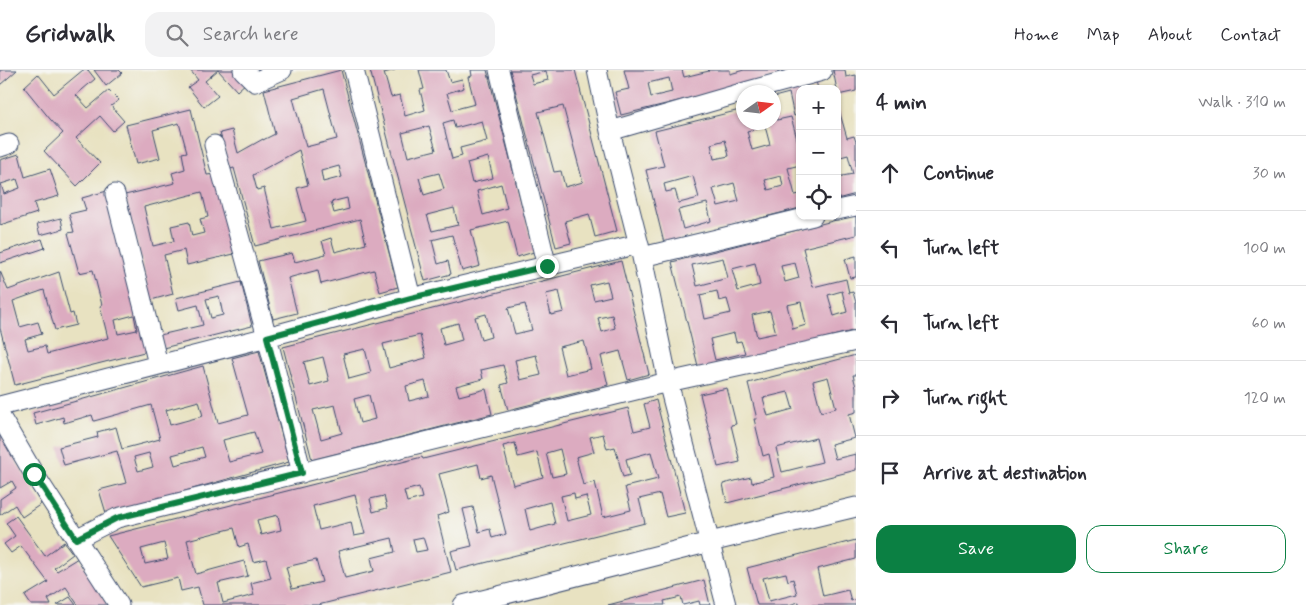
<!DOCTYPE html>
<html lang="en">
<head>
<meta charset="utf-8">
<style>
  :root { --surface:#fff; --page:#f2f2f3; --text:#2b2b33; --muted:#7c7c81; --line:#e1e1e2; --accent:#0b8043 }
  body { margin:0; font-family:Mynerve,sans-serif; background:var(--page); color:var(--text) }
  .controls { position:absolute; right:15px; top:15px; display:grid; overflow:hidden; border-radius:10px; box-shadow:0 1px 4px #0004 }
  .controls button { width:45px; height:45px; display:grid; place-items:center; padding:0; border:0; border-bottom:1px solid var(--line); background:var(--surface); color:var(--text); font:25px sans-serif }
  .compass { position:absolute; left:736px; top:15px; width:45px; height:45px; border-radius:50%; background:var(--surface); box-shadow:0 1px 4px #0004; rotate:76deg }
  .stop { position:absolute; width:15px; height:15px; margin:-11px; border:4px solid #0b8043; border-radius:50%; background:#fff }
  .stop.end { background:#0b8043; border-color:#fff; box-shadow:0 1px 5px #0008 }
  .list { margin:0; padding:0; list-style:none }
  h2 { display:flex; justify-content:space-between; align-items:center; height:65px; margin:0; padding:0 20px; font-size:21px }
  h2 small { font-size:16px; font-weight:400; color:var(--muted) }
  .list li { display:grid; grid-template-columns:32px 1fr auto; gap:15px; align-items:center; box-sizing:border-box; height:75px; padding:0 20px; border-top:1px solid var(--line) }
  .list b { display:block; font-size:19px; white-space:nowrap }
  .list em { font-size:16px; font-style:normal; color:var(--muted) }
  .actions { display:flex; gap:10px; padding:15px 20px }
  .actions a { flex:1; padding:11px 0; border:1px solid var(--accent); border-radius:15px; text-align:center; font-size:18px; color:var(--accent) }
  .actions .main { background:var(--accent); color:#fff }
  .icon { flex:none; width:28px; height:28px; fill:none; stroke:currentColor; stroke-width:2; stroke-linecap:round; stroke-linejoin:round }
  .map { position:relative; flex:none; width:856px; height:535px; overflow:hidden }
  header { display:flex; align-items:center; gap:30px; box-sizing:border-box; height:70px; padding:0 25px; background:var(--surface); border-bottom:1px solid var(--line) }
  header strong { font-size:24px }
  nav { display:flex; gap:28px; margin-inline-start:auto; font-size:18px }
  .search { width:350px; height:45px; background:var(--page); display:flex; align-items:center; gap:12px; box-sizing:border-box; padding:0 18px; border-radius:15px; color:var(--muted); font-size:19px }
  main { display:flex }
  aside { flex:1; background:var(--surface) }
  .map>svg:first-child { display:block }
  .building { fill:#dcabc0; fill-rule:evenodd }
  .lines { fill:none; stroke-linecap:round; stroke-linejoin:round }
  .minor-casing { stroke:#3a4a6d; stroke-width:21 }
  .minor { stroke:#fff; stroke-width:19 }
  .route { stroke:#0b8043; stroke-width:6 }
</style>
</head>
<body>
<header>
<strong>Gridwalk</strong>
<div class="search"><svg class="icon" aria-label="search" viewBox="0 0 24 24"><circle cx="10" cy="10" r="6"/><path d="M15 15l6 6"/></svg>Search here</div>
<nav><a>Home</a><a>Map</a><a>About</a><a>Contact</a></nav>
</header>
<main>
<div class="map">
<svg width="856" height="535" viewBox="0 0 856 535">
  <rect width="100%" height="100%" fill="#f6f6f2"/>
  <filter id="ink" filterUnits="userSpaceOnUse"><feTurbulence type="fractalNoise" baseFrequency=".02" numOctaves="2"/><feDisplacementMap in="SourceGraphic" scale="10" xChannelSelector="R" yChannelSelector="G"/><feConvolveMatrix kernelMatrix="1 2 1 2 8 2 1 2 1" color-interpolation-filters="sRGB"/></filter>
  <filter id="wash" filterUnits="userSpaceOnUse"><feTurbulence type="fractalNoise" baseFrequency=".0096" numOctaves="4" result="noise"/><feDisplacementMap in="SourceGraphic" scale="20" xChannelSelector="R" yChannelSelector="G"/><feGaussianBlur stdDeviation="1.12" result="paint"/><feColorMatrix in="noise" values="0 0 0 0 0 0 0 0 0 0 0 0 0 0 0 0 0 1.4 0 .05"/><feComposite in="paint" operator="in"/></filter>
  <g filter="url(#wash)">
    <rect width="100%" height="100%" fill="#e8e2c1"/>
    <g id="blocks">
      <!-- building -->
      <path class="building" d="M0,0H17L0,15Z
        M83,0H88L95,9L76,25L88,38L109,20L119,30L111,36L124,51L113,61L100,46L76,68L100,93L77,116L44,81L63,63L50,49L24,17L38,4L54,24Z
        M94,0H119L122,3L106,16Z
        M190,0H235L247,12L237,21L218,0L205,11L218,26L204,37L188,17L198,10Z
        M341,0L398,217L380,222L374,200L321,214L318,200L288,208L297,243L273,249L258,191L292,183L295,192L326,184L322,171L331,168L335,182L366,174L360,149L255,176L234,98L230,99L220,63L232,60L238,83L263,69V70L275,64L264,20ZM324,19L337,69L306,77L293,28ZM299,80L308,115L297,118L306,151L274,159L264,118L257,120L253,105ZM339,96L342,107L323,112L321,101ZM347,128L349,139L334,143L331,132Z
        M370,0H395L384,3L391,27L400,25L405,46L425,40L420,20L424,19L419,0H446L450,12L462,9L464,18L447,23L452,40L475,34L468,7L472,6L471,0H487L534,182L517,187L508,151L471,160L480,196L462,201L452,165L432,170L438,194L448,191L451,204L425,211ZM453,50L455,58L482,51L487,71L460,78L462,86L452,89L443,53ZM429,56L436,80L408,87L402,63ZM488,87L493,108L472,113L467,93ZM439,103L444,119L424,125L419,108ZM501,114L507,138L483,145L477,121ZM454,138L458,155L432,161L427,145Z
        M510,0H575L617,161L595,167L589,144L565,151L571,173L556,177ZM546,1L548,10L533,14L530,5ZM563,36L583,112L565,117L561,101L554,102L538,42Z
        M624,0H682L684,7L709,1L708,0H730V4L744,0H804L621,45L615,22L629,19ZM669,8L672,22L651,27L648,13Z
        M833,0H845L846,7L856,5V21L838,25Z
        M816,11L818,19H800V44L794,46L789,23L774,27V22Z
        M837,33L847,68L854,66L856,72V124L837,129V107L853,104L848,85L837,88Z
        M191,39L207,105L214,104L234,184L187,195L184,180L164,185L173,224L151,230L125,125L175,113L172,103L185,99L182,83L187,82L179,53L153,60L160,88L136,94L126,55ZM202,122L208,147L200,149L204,163L192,166L189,152L171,156L174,171L153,176L144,137Z
        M744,39V52H774V41L777,50L791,47L800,80V95L788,98L795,125L800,124V138L664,173L646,100L664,96L655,61ZM765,56L770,75L752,80L747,61ZM725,70L729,86L714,89L711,74ZM693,106L699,128L679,133L675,120L666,122L664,114ZM781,106L783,116L768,120L765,110ZM734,113L739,131L718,136L713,119ZM707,133L711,151L683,159L678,140Z
        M19,84L25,107L50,99L59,126L34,133L37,143L0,155V90ZM17,109L20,118L4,124L1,114Z
        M107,121L148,281L15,315L0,258V201L8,220L59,202L70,244L73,243L76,255L55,260L44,220L13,231L20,257L38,252L42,264L25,269L28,280L45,276L47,284L108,268L100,236L102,235L93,200L79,203L68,163L74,162L69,144L86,140L82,128ZM134,245L137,260L118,264L115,250Z
        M856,145V165L803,178L813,217L846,209L849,223L853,222L856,233V260L699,300L672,192ZM723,188L728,208L697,216L692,195ZM755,193L760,215L738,221L732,199ZM795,193L799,208L785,212L781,196ZM717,221L719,231L727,229L731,243L705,249L700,225ZM842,221L847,242L834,246L828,225ZM801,232L806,255L793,259L787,235ZM770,241L776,263L757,267L752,245ZM734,263L736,272L741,271L745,283L715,290L710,269Z
        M61,148L63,159L40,165L37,154Z
        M42,169L45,178L0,193V183Z
        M856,186V207L850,208L845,189Z
        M621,191L649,304L628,310L620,281L601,286L608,315L508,340L501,315L508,313L503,295L481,300L483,309L456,316L459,326L486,319L492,344L312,390L283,277ZM607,211L611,226L594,230L590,215ZM559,221L564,242L551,245L546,224ZM525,234L532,260L515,264L508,238ZM486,244L491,267L481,270L475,247ZM612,245L615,258L602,262L598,248ZM458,253L462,270L444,275L440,258ZM420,265L426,288L389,298L383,274ZM584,271L591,299L566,305L559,277ZM365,279L371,303L349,309L343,284ZM536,285L541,305L520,310L515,290ZM323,287L329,311L310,316L304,292ZM425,311L429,326L409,331L406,316ZM369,325L375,349L360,353L354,329ZM335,335L342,363L321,369L313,340Z
        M241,212L252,256L163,278L160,265L203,255L198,235L179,240L176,228ZM219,226L223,245L211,248L206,229Z
        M259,281L289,392L106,443L99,420L126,413L117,381L64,395L59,377L98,367L97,362L116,357L122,379L160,369L151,335L94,351L92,345L64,353L63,347L36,355L33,343L203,296L218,353L248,345L232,288ZM199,331L203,346L170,355L166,340ZM254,362L261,384L229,392L223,370ZM202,377L205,387L175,395L172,385ZM149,383L153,397L138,401L134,387Z
        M856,285V305H853L856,317V342L849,344L855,368L831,374L835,389L856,384V400L727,433L723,414L751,407L752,413L774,407L769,384L763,386L754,349H757L748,313ZM828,307L836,338L821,342L813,311ZM788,322L793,339L768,346L763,328ZM816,368L822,392L782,402L776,378Z
        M727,318L736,354L731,355L740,392L718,397L700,324Z
        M656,330L685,443L666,447L660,424L639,429L645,453L456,500L451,481L472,476L463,439L473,437L479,462L490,459L492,468L506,464L491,405L481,408L478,394L439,404L449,442L437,446L451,502L318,535H203L198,517L181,521L178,508L141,517L108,466L422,387L423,389L628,338L634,361L650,357L644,334ZM603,364L607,379L615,377L623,407L630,405L626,389L651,382L658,409L625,417L631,440L603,447L595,412L583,415L576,387L594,382L590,367ZM515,373L518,387L537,382L543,407L513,415L503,376ZM560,379L566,404L552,407L546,383ZM419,417L422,428L407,432L404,421ZM574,423L575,429L586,426L591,445L567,451L561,426ZM355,425L365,464L354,466L351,452L319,460L313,436ZM384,426L387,438L373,442L370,429ZM550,432L555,454L530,461L525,439ZM278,445L281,460L261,465L257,450ZM234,458L239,477L248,474L253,492L266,489L271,508L251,513L254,525L223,533L218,513L248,506L244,491L196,504L187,470ZM423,467L427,480L416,482L413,469ZM392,468L395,482L371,488L374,501L345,508L338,481ZM164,473L168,489L145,494L141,479ZM316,490L322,512L292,519L286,497Z
        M0,363L41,434L22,447L15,435L0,445V429L16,418L12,411L0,418Z
        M16,446L45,486L64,472L73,484L54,498L57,501L78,488L108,535H78L66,517L48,529L51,535H31L25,526L48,512L21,476L11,483L4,474L15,466L6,453Z
        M856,470V489L817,499L823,526L848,520L851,531L856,529V535H799V532L789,535H757L747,498ZM786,503L788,511L793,509L797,524L769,531L763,508Z
        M704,510L710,535H700L699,531L683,535L681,527L664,531L665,535H608Z
        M70,527L76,535H57Z"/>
    </g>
  </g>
  <g filter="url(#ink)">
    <use href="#blocks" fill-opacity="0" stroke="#3a4a6d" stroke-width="1"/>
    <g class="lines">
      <defs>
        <path id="minor" d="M243,0L255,12L282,0
          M354,0L411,228
          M499,0L547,197
          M597,0L610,61L642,187L668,312L726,535
          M610,61L748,21L822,1V0
          M214,75L267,267L302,403
          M0,77L9,74
          M115,124L158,294
          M837,140L856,136
          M642,187L813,146
          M0,336L267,267L411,228L639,174
          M0,346L34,404L119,535
          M76,469L117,448L668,312L856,271
          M463,535L710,472L856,437"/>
      </defs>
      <!-- minor casing -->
      <use href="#minor" class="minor-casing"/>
      <!-- minor -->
      <use href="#minor" class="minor"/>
    </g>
  </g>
  <g class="lines" filter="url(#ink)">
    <!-- route -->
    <path class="route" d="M34,404L76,469L117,448L302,403L267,267L411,228L547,196"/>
  </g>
</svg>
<div class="controls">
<button>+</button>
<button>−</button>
<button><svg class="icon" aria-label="locate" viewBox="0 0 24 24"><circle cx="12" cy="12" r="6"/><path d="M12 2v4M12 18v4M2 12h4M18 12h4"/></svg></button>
</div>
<svg class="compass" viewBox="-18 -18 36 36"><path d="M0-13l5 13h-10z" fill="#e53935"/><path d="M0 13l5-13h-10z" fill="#7c7c81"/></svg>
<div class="stop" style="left:34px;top:404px"></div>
<div class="stop end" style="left:547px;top:196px"></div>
</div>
<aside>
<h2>4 min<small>Walk · 310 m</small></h2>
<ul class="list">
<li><svg class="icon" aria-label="ahead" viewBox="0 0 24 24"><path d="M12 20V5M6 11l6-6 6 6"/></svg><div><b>Continue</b></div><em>30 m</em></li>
<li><svg class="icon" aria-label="left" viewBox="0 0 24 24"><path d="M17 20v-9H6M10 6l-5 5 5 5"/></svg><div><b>Turn left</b></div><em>100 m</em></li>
<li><svg class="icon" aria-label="left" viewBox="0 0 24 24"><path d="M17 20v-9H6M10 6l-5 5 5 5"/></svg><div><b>Turn left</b></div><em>60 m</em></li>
<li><svg class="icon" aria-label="right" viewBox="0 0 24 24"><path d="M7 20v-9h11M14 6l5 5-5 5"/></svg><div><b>Turn right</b></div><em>120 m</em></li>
<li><svg class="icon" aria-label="arrive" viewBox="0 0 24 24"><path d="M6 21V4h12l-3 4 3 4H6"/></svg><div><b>Arrive at destination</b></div></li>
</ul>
<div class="actions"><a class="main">Save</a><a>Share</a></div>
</aside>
</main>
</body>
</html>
